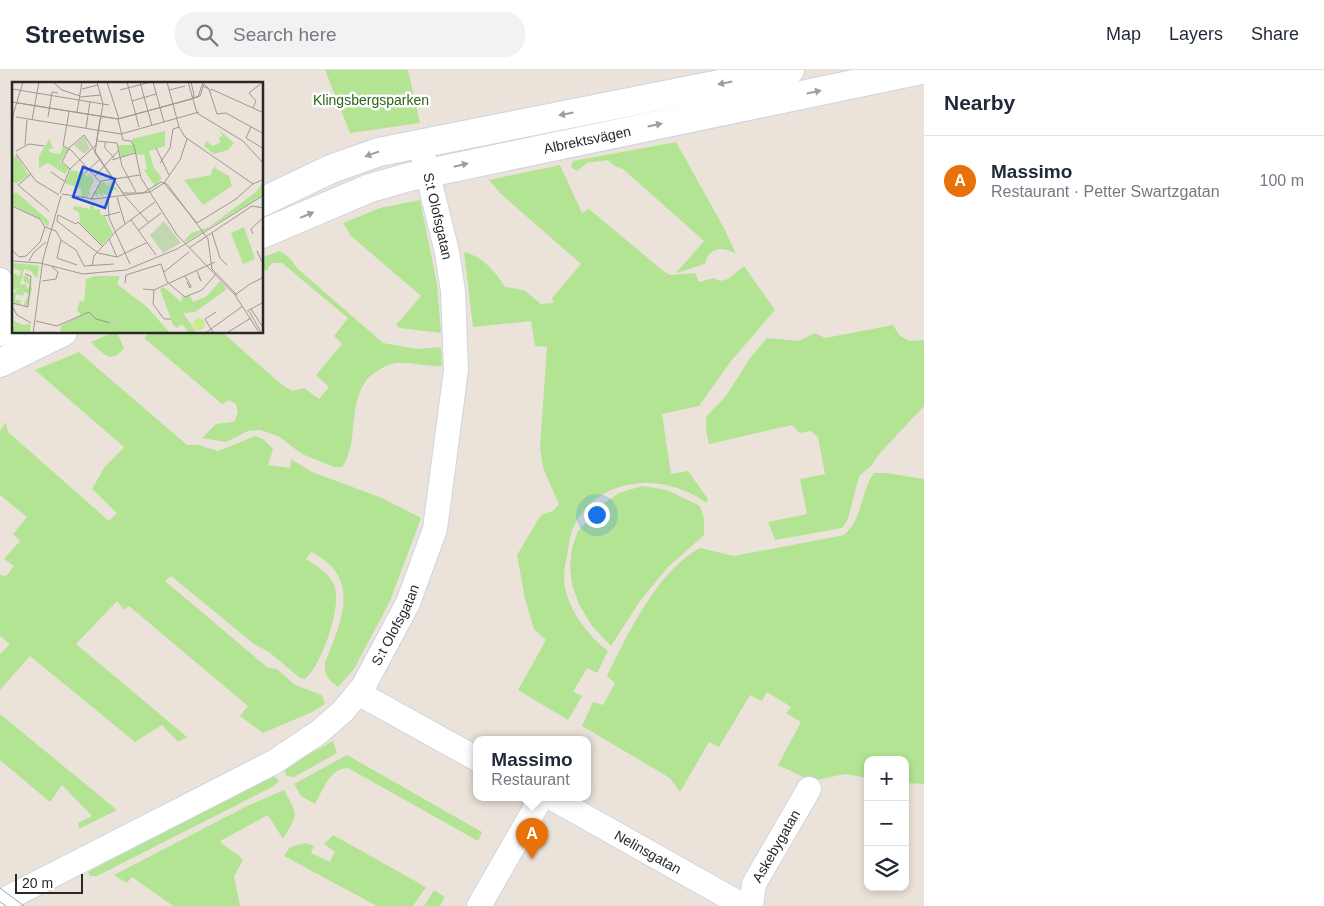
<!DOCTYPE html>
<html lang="en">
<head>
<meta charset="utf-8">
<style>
  :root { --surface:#fff; --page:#f2f2f3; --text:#1f2937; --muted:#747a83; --line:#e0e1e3; --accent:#ea580c }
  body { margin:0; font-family:Helvetica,sans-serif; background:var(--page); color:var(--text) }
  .controls { position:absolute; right:15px; bottom:15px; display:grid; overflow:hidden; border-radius:10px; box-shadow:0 2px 8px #0003 }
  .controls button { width:45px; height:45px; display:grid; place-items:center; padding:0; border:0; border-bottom:1px solid var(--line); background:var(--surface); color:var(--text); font:25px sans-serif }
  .scale { position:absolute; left:15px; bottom:12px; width:68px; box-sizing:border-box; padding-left:5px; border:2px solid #282828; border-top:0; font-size:14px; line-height:18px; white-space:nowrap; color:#282828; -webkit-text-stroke:4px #fff; paint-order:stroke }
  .you { position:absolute; left:596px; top:444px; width:18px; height:18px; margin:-12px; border:4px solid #fff; border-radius:50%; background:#1a73e8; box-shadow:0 0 0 8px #1a73e833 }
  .badge { display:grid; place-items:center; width:32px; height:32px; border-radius:50%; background:var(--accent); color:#fff; font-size:16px; font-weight:700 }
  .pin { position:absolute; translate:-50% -41px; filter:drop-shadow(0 1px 2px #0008) }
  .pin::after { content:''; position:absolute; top:26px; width:18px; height:15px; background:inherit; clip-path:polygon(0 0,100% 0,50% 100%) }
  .popup { position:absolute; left:473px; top:666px; width:118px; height:65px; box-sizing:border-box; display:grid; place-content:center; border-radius:10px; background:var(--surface); filter:drop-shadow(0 1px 4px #0005); font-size:16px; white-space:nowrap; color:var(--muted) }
  .popup b { font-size:19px; color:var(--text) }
  .popup::after { content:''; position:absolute; left:50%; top:100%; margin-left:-10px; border:10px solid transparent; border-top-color:var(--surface) }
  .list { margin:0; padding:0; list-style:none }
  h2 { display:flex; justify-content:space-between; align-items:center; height:65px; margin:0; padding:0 20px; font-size:21px }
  h2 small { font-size:16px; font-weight:400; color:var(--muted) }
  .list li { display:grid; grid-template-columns:32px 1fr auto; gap:15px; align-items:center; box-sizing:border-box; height:90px; padding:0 20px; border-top:1px solid var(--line) }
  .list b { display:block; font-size:19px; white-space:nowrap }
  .list p { margin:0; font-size:16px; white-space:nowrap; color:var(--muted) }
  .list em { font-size:16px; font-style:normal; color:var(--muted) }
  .icon { flex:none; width:28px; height:28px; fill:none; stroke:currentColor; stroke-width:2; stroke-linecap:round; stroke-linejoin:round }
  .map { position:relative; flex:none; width:924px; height:836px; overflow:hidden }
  header { display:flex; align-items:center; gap:30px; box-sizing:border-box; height:70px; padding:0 25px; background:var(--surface); border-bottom:1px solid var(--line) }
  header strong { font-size:24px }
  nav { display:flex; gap:28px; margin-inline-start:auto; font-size:18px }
  .search { width:350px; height:45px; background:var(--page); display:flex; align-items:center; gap:12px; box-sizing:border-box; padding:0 18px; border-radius:20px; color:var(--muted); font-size:19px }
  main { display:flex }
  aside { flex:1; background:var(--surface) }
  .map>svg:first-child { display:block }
  .green { fill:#b3e494 }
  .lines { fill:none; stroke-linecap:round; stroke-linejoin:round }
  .street-casing { stroke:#cfd3e2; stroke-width:26 }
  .secondary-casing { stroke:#cfd3e2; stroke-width:30 }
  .street { stroke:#fff; stroke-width:24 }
  .secondary { stroke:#fff; stroke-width:28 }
  .tram { stroke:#9ca1b4; stroke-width:1 }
  .oneway { fill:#9e9e9e }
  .labels { text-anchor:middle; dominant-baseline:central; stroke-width:5; stroke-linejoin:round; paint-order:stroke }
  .park-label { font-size:14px; fill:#2c6618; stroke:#fff }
  .street-label { font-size:14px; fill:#282828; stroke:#fff }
  .inset-road { fill:none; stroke:#9d9892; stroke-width:1 }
  .view { fill:#1d4ed8; fill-opacity:0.15; stroke:#1d4ed8; stroke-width:2.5 }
  .inset-edge { fill:none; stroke:#282828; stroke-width:2.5 }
</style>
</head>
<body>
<header>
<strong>Streetwise</strong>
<div class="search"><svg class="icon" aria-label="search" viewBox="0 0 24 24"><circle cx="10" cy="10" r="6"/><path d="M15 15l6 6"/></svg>Search here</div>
<nav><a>Map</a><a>Layers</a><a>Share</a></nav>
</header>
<main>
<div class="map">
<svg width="924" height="836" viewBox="0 0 924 836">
  <rect width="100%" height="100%" fill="#ebe3d9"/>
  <!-- green -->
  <path class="green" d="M325,0H408L420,53L350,63Z
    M676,72L724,158L736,184C724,176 708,177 705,194L676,203L704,171L623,99L614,96L608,90L587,93L577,101L571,97L573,91Z
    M560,95L582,143L589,139L662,200L670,205L695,203L699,212L714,208L720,211L728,209L744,196L775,240L731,291L699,336L662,344L671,404L688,401L708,429L706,433C666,403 603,405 576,452C571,461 569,472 568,481C566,490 564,499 564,508C565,536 587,565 608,581L597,603L587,598L573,622L582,626L568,650L518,620L546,570L534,559L525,529L517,485L541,445L553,441L559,434L543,398L540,377L547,277L535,276L531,251L473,257L464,182C482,186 495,201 505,217L524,220L541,234L553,233L552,228L581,194L501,124L489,110Z
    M420,130L437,214L441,263L400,258L396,255L421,226L351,166L343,153L380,138Z
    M280,181L290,188L297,198L383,273L417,279L441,277L442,296C427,297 412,292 396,293C391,293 384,297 379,300C343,320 362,370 342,397H334L302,384L278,366L260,360L248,361L226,372L202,368L216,354L234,352L238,343L236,334L229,330L222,334L144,268L149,263H223L281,314L292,321L304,318L319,329L329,317L316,305L342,274L334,266L348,248L282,193H272L266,201L263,199V187Z
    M893,255L899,265L909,271L924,270V336L880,383L871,396L859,406L848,449L842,458L775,470L768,452L807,444L800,409L825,404L818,367L810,361L800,363L792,355L709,374L706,360V347L726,326L750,288L767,268L799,271L815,263L825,268Z
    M112,263H117L124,278C111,295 103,284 91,272Z
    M79,282L187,375H198L218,381L255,366L263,369L273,379L268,395L290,398L291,389L312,402L382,428L421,448L390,531L354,599L338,617C328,610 324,605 325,593C341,551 363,508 311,482L306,489C317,496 329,503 334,515C343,536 321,596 305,609L300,608L269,582L254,574L171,506L165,511L268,598L277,599L295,615L322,625L325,634L310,643L263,663L240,646L248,636L129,536L124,540L117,531L76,574L187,667L178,672L162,655L135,672L30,586L0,620V584L10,574L0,566V505L6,506L14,496L4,489L20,471L13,464L27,447L0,425V361L6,352L8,362L109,451L117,443L92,419L104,398L124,377L35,300Z
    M874,403H887L924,409V714L905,713V690H868V708L845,704L812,711L778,695L801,652L786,643L791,637L767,622L762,631L750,625L719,677L709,672L680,722L670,708L582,656L593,632L603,635L615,613L607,606C627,565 658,500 700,478L734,486L844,465C863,449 860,422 874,403Z
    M642,416L667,420L700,436L704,449V465L667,498L640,531L611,576L592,556L579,534L572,515L570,497L572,478L578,461L603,434L619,423Z
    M0,644L117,740L79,759L78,753L92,746L62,715L50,732L0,690Z
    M333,671L337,683L294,707L286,706L285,701L290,695Z
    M347,685L482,762L478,771L348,698C330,698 323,720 315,734L301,726L294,714Z
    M272,704L279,711L274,716L97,806H90L88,802Z
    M284,720C299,747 298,743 283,769L268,745L220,771C227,780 236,781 243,790L234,806L240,836H173L132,807L127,813L114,805L245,737Z
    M333,765L426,817L413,836H377L284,786L290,777L306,773L314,776L311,783L330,792L335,782L324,774Z
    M434,820L445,827L440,836H424Z"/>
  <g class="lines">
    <defs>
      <g id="street">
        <path d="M0,210L14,251"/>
        <path d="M358,623L477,689"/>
        <path id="s1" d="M552,728L744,836"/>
        <path id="s2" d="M0,832L274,692L319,662L343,641L363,617L408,533L435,459L456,300L453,221L447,182L420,73"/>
        <path d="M479,836L541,728"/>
        <path id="s3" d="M751,836L754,814L809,719"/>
      </g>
      <g id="secondary">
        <path d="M262,132L331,99L379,82L790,0"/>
        <path id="s4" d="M262,164L370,118L409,107L921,0"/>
        <path d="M0,262L14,256"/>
        <path d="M0,293L63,262"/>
      </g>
    </defs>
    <!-- street casing -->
    <use href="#street" class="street-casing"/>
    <!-- secondary casing -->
    <use href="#secondary" class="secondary-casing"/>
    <!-- street -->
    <use href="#street" class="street"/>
    <!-- secondary -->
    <use href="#secondary" class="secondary"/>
    <!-- tram -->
    <path class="tram" d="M0,818L24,836
      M0,832L6,836"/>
  </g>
  <!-- one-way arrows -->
  <defs><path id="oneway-solid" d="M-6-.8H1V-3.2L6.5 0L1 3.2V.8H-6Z" transform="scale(1.25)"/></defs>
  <g class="oneway">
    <use href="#oneway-solid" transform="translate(725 13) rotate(169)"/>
    <use href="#oneway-solid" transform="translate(814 22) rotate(-12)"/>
    <use href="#oneway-solid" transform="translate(566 44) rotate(169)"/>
    <use href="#oneway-solid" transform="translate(655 55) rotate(-12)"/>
    <use href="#oneway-solid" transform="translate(372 84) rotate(161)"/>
    <use href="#oneway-solid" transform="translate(461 95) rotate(-13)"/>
    <use href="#oneway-solid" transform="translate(307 145) rotate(-23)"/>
  </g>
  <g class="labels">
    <!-- park labels -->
    <g class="park-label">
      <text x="371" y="30">Klingsbergsparken</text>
    </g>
    <!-- street labels -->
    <g class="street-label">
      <text stroke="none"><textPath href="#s4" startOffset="340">Albrektsvägen</textPath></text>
      <text transform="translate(438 146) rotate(77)">S:t Olofsgatan</text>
      <text stroke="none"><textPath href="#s2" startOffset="495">S:t Olofsgatan</textPath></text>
      <text stroke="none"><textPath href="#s3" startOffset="66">Askebygatan</textPath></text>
      <text stroke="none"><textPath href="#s1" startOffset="110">Nelinsgatan</textPath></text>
    </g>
  </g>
  <!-- overview -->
  <g transform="translate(12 12)">
    <rect width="251" height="251" fill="#ebe3d9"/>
    <path d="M207,48L222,61L216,68L202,72L192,64L194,59L201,64L208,60L207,55L211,54ZM153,49V64L137,69L142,86L150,96L143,104L132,88L135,87L132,72L125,73L122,70L109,75L106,63H120V57ZM37,57L41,66L36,68L40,71L48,72L51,65L56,67L48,80L57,86L53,92L36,81L27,86V74ZM4,73L17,93L5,101L0,100V77ZM206,80L203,86L217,94L220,104L191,123L172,98L199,93L200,88ZM59,88L73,91L74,95L78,92L82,98L77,109L79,114L75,112L77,116L70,115L69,107L53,101ZM92,99L96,106L95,100L99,105L98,99L100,100L109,113L103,107L98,110L100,115L91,111V115L86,111V116L83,112L80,116L81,110L86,108L84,105ZM251,100V113L174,160L172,159L179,151L197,145L244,110ZM4,110L37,139L36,145L29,137L0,123V114ZM79,119L83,128L88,127V133H92L101,151L90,163L68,141L67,131L61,127L62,124L78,127ZM232,145L243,177L231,182L219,151ZM0,181L14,182L13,186L15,182L27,184L25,197L19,189L12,187L8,203L13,202L16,207L18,202L12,200L11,194H16L20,207L15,225L11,224L17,212L12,210L11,214L4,212L3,218H9L8,223L0,220V212L7,206L0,208V196L3,191L7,195L9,189L0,186ZM83,194H108L105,202L135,225L158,251H48L49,244L69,233L65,228L68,218L72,220L74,197ZM208,199L215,207L183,230L171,231L185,251H177L170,242L165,246L161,243L148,207L152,205L169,220L170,215L178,214L181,220L195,214ZM0,238L11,243L18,242V251H0V245L3,244Z" fill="#b3e494"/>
    <path d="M72,54L78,67L72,72L62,63ZM152,139L169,161L151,171L138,153Z" fill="#c4d6b0"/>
    <path d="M181 242a6 6 0 1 1 12 0a6 6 0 1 1-12 0Z" fill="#c9ec8f"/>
    <path class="inset-road" d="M41,0L50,8L68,14M95,0L107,37M115,0L127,45M128,0L140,44M141,0L152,40M155,0L167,45L173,55L241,102L252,97M176,0L185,31M191,4L197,7L205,32L214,31L252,52M0,7L97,23M70,7L86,3M199,7L252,31M108,8L139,0M157,8L173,4M68,15L89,13M180,16L188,14L192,2L199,9M120,19L144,12M0,20L106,37L186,15L191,0M0,20L106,37L180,17L182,13L179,0M241,26L244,19L237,11L251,0M57,30L51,64L59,68L88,100M65,30L70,0M185,31L231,59L252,82M92,34L88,37L83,71L111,111H131L149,100L155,102L196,157L200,187L225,213M4,35L109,52L187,30M36,35L40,10L46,11M106,37L111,58L119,59L122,64L129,96L165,153L223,213L238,202M20,38L27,0M239,45L234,56L252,67M74,46L78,20M72,53L112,113L137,141M0,55L1,33L11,0M85,59L105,61L110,84L124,110M93,60V66L102,76M13,63L15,38M144,66L157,93M4,69L17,62L32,64M4,72L24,99L47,113M100,78L123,71M148,81L158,66L161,47L167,45M58,87L50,80L57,66L72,53M39,90L52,99M73,91L88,77M19,92L6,103L37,129M83,94L106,69M152,101L185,141M48,111L58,87L84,63L91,22L85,0M50,112L82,117L138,110L152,101L168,78L175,57M105,115L113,142M96,116L97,136L118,182M79,118L89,99L128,93M0,124L28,137L33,145L28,160L14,174L7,175L0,168M92,134L108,130M119,138L144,173M185,141L224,117L241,102M33,145L44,149L49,158L64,168L72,184L102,182M127,148L149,131M200,151L208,176L215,183M241,152L239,147L252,135M97,157L105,175M49,158L45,176L65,183M90,164L66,140L64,142L46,133L45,139L86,171L105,175L134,161M177,166L240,124L252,126M245,169L252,184M0,179L28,181L71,192L114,188L165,167L252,113M17,179L22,170L34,160M80,184L82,174L105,148L143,120M185,189L189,199L187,195M152,190L177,170M173,194L179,204L178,206L175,200M30,199L44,197L46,190L40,185M113,201L114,193L149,182L155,200L173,215L190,208L204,192M238,202L252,195M131,207L142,208L203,180M142,208L141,222L152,237H159M223,213L248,252M0,221L16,225L19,194L13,192M0,224L5,233L19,241M239,227L252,247M235,229L252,220M237,229L250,252M24,239L45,244L77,230L84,237L98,241M21,252L31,177L49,114M192,252L231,224M202,252L193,237L204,230M213,252L239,236"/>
    <path class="view" d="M71,85L103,97L93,126L61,115Z"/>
    <rect width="251" height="251" class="inset-edge"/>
  </g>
</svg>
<div class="controls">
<button>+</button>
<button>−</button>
<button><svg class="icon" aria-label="layers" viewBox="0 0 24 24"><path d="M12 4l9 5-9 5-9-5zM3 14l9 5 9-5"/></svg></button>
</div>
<div class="scale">20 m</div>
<div class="you"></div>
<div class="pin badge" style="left:532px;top:789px;background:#e8710a">A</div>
<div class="popup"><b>Massimo</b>Restaurant</div>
</div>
<aside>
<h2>Nearby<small></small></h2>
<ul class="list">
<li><span class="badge" style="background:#e8710a">A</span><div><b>Massimo</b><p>Restaurant · Petter Swartzgatan</p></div><em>100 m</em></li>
</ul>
</aside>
</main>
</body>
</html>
